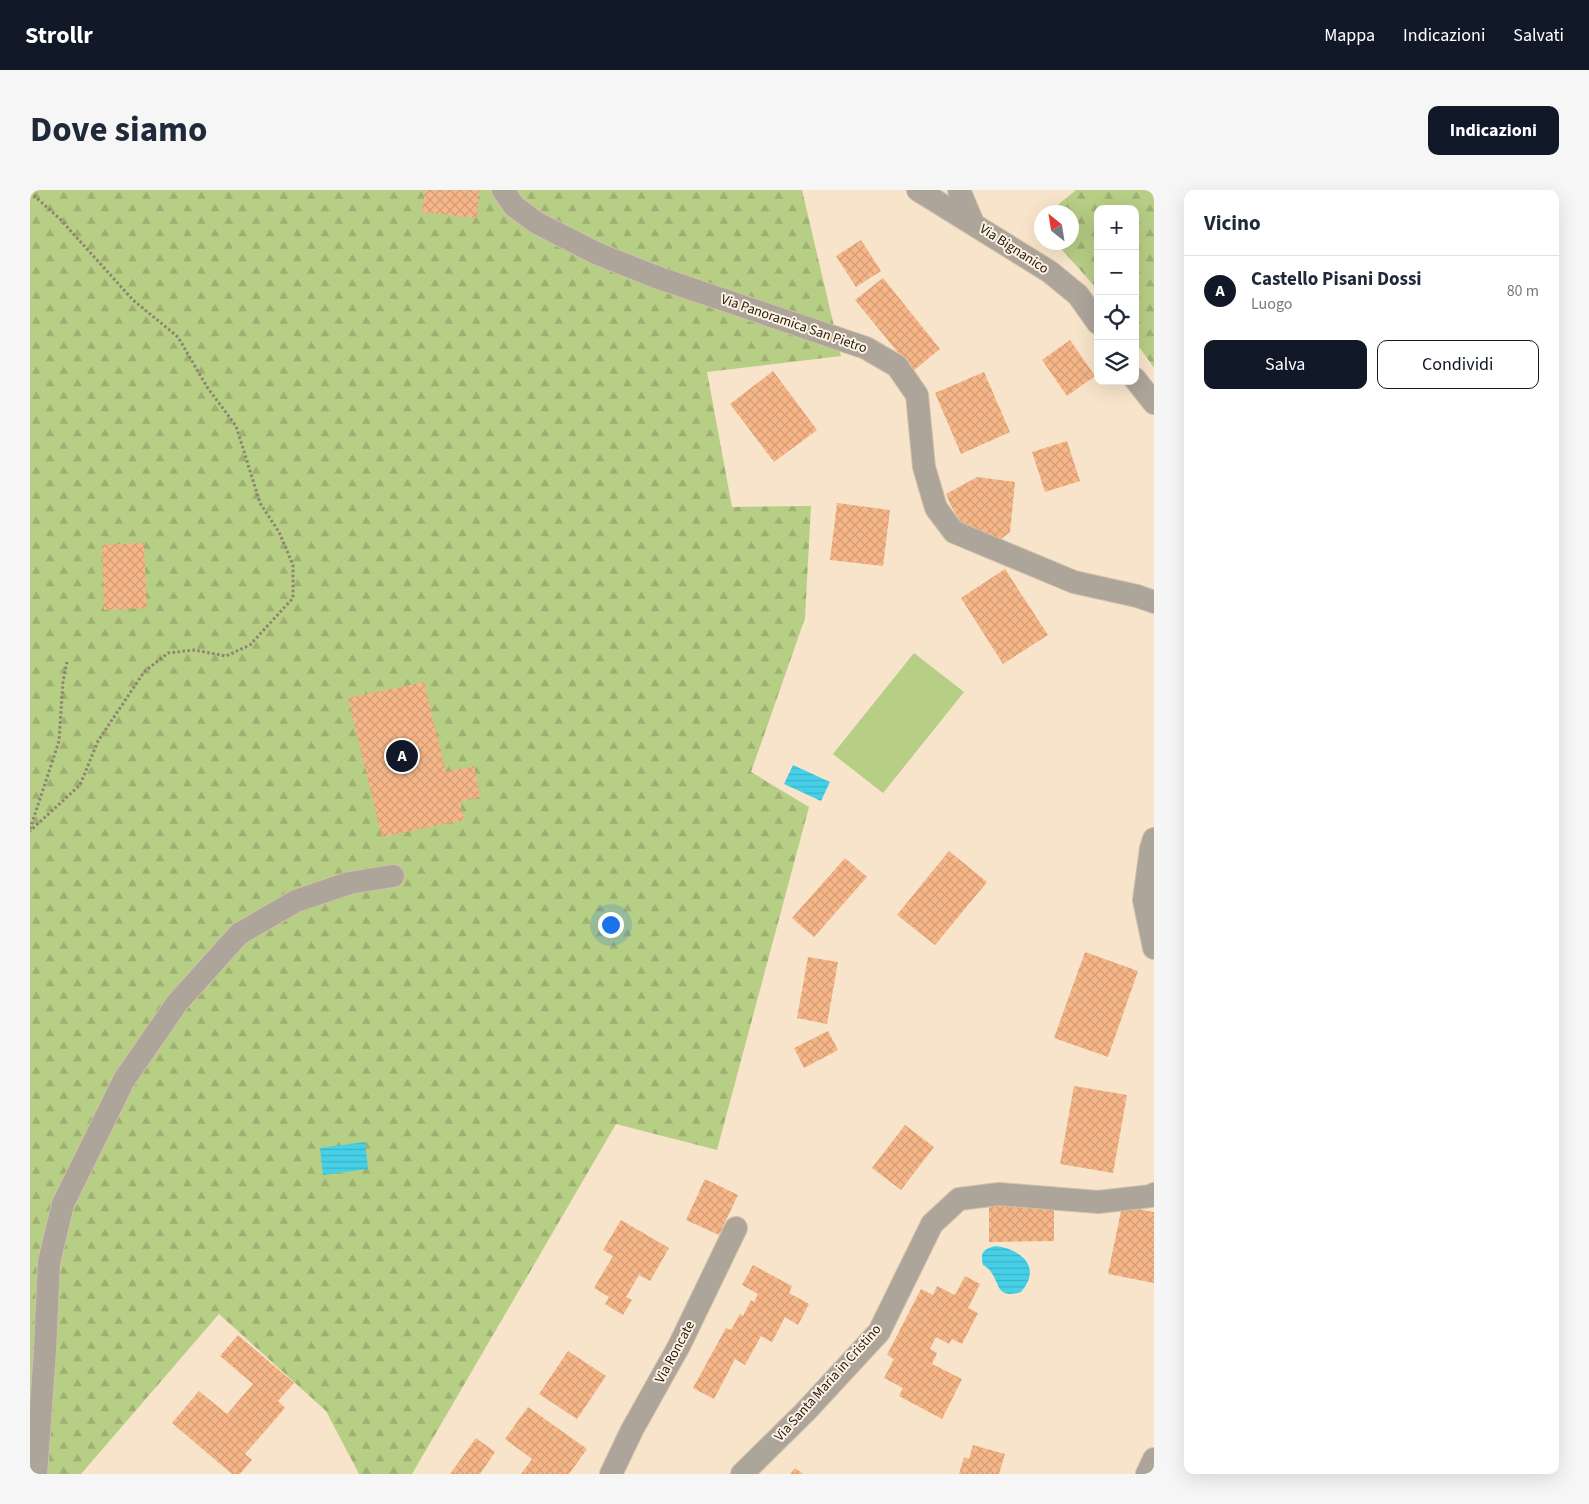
<!DOCTYPE html>
<html lang="it">
<head>
<meta charset="utf-8">
<style>
  :root { --surface:#fff; --page:#f6f6f7; --text:#1f2937; --muted:#747a83; --line:#e0e1e3; --accent:#111827 }
  body { margin:0; font-family:"Source Sans 3",sans-serif; background:var(--page); color:var(--text) }
  .controls { position:absolute; right:15px; top:15px; display:grid; overflow:hidden; border-radius:10px; box-shadow:0 5px 20px #0002 }
  .controls button { width:45px; height:45px; display:grid; place-items:center; padding:0; border:0; border-bottom:1px solid var(--line); background:var(--surface); color:var(--text); font:25px sans-serif }
  .compass { position:absolute; left:1004px; top:15px; width:45px; height:45px; border-radius:50%; background:var(--surface); box-shadow:0 5px 20px #0002; rotate:330deg }
  .you { position:absolute; left:580px; top:734px; width:18px; height:18px; margin:-12px; border:4px solid #fff; border-radius:50%; background:#1a73e8; box-shadow:0 0 0 8px #1a73e833 }
  .badge { display:grid; place-items:center; width:32px; height:32px; border-radius:50%; background:var(--accent); color:#fff; font-size:16px; font-weight:700 }
  .pin { position:absolute; translate:-50% -50%; border:2px solid #fff; box-shadow:0 1px 5px #0006 }
  .list { margin:0; padding:0; list-style:none }
  h2 { display:flex; justify-content:space-between; align-items:center; height:65px; margin:0; padding:0 20px; font-size:21px }
  h2 small { font-size:16px; font-weight:400; color:var(--muted) }
  .list li { display:grid; grid-template-columns:32px 1fr auto; gap:15px; align-items:center; box-sizing:border-box; height:70px; padding:0 20px; border-top:1px solid var(--line) }
  .list b { display:block; font-size:19px; white-space:nowrap }
  .list p { margin:0; font-size:16px; white-space:nowrap; color:var(--muted) }
  .list em { font-size:16px; font-style:normal; color:var(--muted) }
  .actions { display:flex; gap:10px; padding:15px 20px }
  .actions a { flex:1; padding:11px 0; border:1px solid var(--accent); border-radius:10px; text-align:center; font-size:18px; color:var(--accent) }
  .actions .main { background:var(--accent); color:#fff }
  .icon { flex:none; width:28px; height:28px; fill:none; stroke:currentColor; stroke-width:2; stroke-linecap:round; stroke-linejoin:round }
  .map { position:relative; flex:none; width:1124px; height:1284px; overflow:hidden; border-radius:10px }
  header { display:flex; align-items:center; gap:30px; box-sizing:border-box; height:70px; padding:0 25px; background:var(--accent); color:#fff }
  header strong { font-size:24px }
  nav { display:flex; gap:28px; margin-inline-start:auto; font-size:18px }
  .intro { display:flex; align-items:center; justify-content:space-between; box-sizing:border-box; height:120px; padding:0 30px }
  h1 { margin:0; font-size:35px }
  .button { padding:12px 22px; border-radius:10px; background:var(--accent); color:#fff; font-size:18px; font-weight:700 }
  main { display:flex; gap:30px; padding:0 30px }
  aside { flex:1; background:var(--surface); border-radius:10px; box-shadow:0 5px 20px #0002 }
  .map>svg:first-child { display:block }
  .forest { fill:url(#forest-firs) }
  .pitch { fill:#b7ce85 }
  .water { fill:url(#water-rules) }
  .building { fill:url(#building-cross-hatch) }
  .lines { fill:none; stroke-linecap:round; stroke-linejoin:round }
  .minor-casing { stroke:#d0c0a9; stroke-width:24 }
  .path { stroke:#8f8271; stroke-width:3; stroke-dasharray:2.5 2.5; stroke-linecap:butt }
  .minor { stroke:#ada59a; stroke-width:22 }
  .labels { text-anchor:middle; dominant-baseline:central; stroke-width:4; stroke-linejoin:round; paint-order:stroke }
  .street-label { font-size:14px; fill:#211a11; stroke:#fef2e3 }
</style>
</head>
<body>
<header>
<strong>Strollr</strong>
<nav><a>Mappa</a><a>Indicazioni</a><a>Salvati</a></nav>
</header>
<div class="intro"><h1>Dove siamo</h1><a class="button">Indicazioni</a></div>
<main>
<div class="map">
<svg width="1124" height="1284" viewBox="0 0 1124 1284">
  <defs>
    <pattern id="forest-firs" width="22" height="20" patternUnits="userSpaceOnUse" patternTransform="scale(1.25)"><rect width="22" height="20" fill="#b7ce85"/><path d="M5 1l3.5 6h-7zM16 11l3.5 6h-7z" fill="#9db072"/></pattern>
    <pattern id="water-rules" width="6" height="5" patternUnits="userSpaceOnUse" patternTransform="scale(1.25)"><rect width="6" height="5" fill="#46d0e8"/><path d="M0 2.5h6" fill="none" stroke="#3db2c6"/></pattern>
    <pattern id="building-cross-hatch" width="8" height="8" patternUnits="userSpaceOnUse" patternTransform="scale(1.25)"><rect width="8" height="8" fill="#f6b688"/><path d="M0 0l8 8M0 8l8-8" fill="none" stroke="#d39c74"/></pattern>
  </defs>
  <rect width="100%" height="100%" fill="#f7e4ca"/>
  <!-- forest -->
  <path class="forest" d="M0,0H772L811,166L677,182L702,317L781,316L775,428L721,582L779,617L687,960L586,934L382,1284H329L296,1221L189,1124L51,1284H0Z
    M1046,0H1124V178L1105,151V19H1068V100L1026,53L1042,52V22H1019Z"/>
  <!-- pitch -->
  <path class="pitch" d="M884,463L934,502L853,603L803,564Z"/>
  <!-- water -->
  <path class="water" d="M763,575L800,592L791,611L754,594Z
    M335,952L338,979L293,985L290,958Z
    M965,1056C980,1057 1005,1068 999,1088C998,1093 994,1098 991,1102C961,1111 973,1086 953,1075C950,1063 953,1059 965,1056Z"/>
  <!-- building -->
  <path class="building" d="M395,0H449L447,28L392,22Z
    M831,50L851,81L826,97L806,66Z
    M853,88L910,159L883,181L825,110Z
    M1040,150L1065,186L1037,206L1012,170Z
    M743,181L787,240L744,272L700,214Z
    M954,182L980,242L931,264L905,203Z
    M1037,251L1050,291L1015,302L1002,262Z
    M947,287L985,292L980,342L966,353L933,335L921,316L916,304Z
    M807,313L860,320L853,376L800,370Z
    M114,353L117,418L74,420L72,355Z
    M975,379L1018,445L973,474L931,408Z
    M394,492L416,582L444,576L450,607L430,612L434,630L352,647L318,508Z
    M919,661L957,692L905,755L867,725Z
    M815,668L837,687L784,747L762,728Z
    M1055,762L1108,781L1078,867L1024,848Z
    M778,767L808,772L797,834L767,828Z
    M798,841L808,860L774,878L764,858Z
    M1044,896L1097,905L1083,983L1030,974Z
    M875,935L904,957L871,1000L842,978Z
    M675,989L708,1005L689,1045L656,1030Z
    M1024,1014V1051L959,1052V1015Z
    M1092,1016L1124,1022V1093L1078,1084Z
    M591,1030L639,1058L620,1091L609,1085L596,1107L602,1110L593,1125L575,1114L579,1107L564,1098L583,1066L573,1060Z
    M723,1075L762,1096L759,1103L779,1114L768,1135L755,1127L742,1152L731,1146L715,1175L705,1169L684,1209L663,1198L696,1138L701,1140L710,1124L713,1126L721,1110L724,1112L728,1104L712,1095Z
    M935,1086L950,1094L938,1118L948,1123L932,1154L922,1149L919,1154L906,1147L900,1159L907,1163L902,1174L932,1189L912,1229L869,1206L873,1198L854,1188L864,1169L857,1165L891,1099L903,1105L907,1096L925,1105Z
    M208,1145L264,1193L248,1211L255,1218L215,1264L222,1270L210,1284H202L142,1233L169,1201L197,1224L223,1194L190,1166Z
    M538,1161L576,1186L547,1229L509,1204Z
    M498,1217L557,1259L539,1284H491L502,1269L475,1249Z
    M446,1248L465,1262L450,1284H420Z
    M943,1255L975,1264L969,1284H929L934,1267L939,1269Z
    M765,1278L773,1284H760Z"/>
  <g class="lines">
    <defs>
      <path id="minor" d="M473,0L484,16L507,33L568,64L629,88L836,158L867,176L887,205L894,277L906,318L924,342L1044,392L1107,406L1124,412
        M888,0L1020,82L1048,105L1068,133
        M929,0L943,33
        M1105,189L1124,213
        M1124,649L1121,658L1114,710L1124,758
        M6,1284L15,1161L19,1072L33,1014L94,890L147,813L209,744L266,711L319,693L363,686
        M581,1284L602,1240L649,1156L706,1038
        M712,1284L775,1222L849,1142L902,1034L929,1009L969,1004L1068,1012L1121,1006L1124,1004
        M1117,1284L1124,1269"/>
    </defs>
    <!-- minor casing -->
    <use href="#minor" class="minor-casing"/>
    <!-- path -->
    <path class="path" d="M0,2L30,29L103,110L148,147L177,197L206,236L230,313L249,342L263,375V408L220,455L196,466L164,460L138,463L114,482L68,551L50,595L0,641
      M0,639L29,551L33,491L37,472"/>
    <!-- minor -->
    <use href="#minor" class="minor"/>
  </g>
  <g class="labels">
    <!-- street labels -->
    <g class="street-label">
      <text transform="translate(984 59) rotate(33)">Via Bignanico</text>
      <text transform="translate(764 134) rotate(19)">Via Panoramica San Pietro</text>
      <text transform="translate(645 1162) rotate(-62)">Via Roncate</text>
      <text transform="translate(798 1193) rotate(-48)">Via Santa Maria in Cristino</text>
    </g>
  </g>
</svg>
<div class="controls">
<button>+</button>
<button>−</button>
<button><svg class="icon" aria-label="locate" viewBox="0 0 24 24"><circle cx="12" cy="12" r="6"/><path d="M12 2v4M12 18v4M2 12h4M18 12h4"/></svg></button>
<button><svg class="icon" aria-label="layers" viewBox="0 0 24 24"><path d="M12 4l9 5-9 5-9-5zM3 14l9 5 9-5"/></svg></button>
</div>
<svg class="compass" viewBox="-18 -18 36 36"><path d="M0-13l5 13h-10z" fill="#e53935"/><path d="M0 13l5-13h-10z" fill="#747a83"/></svg>
<div class="you"></div>
<div class="pin badge" style="left:372px;top:566px">A</div>
</div>
<aside>
<h2>Vicino<small></small></h2>
<ul class="list">
<li><span class="badge">A</span><div><b>Castello Pisani Dossi</b><p>Luogo</p></div><em>80 m</em></li>
</ul>
<div class="actions"><a class="main">Salva</a><a>Condividi</a></div>
</aside>
</main>
</body>
</html>
